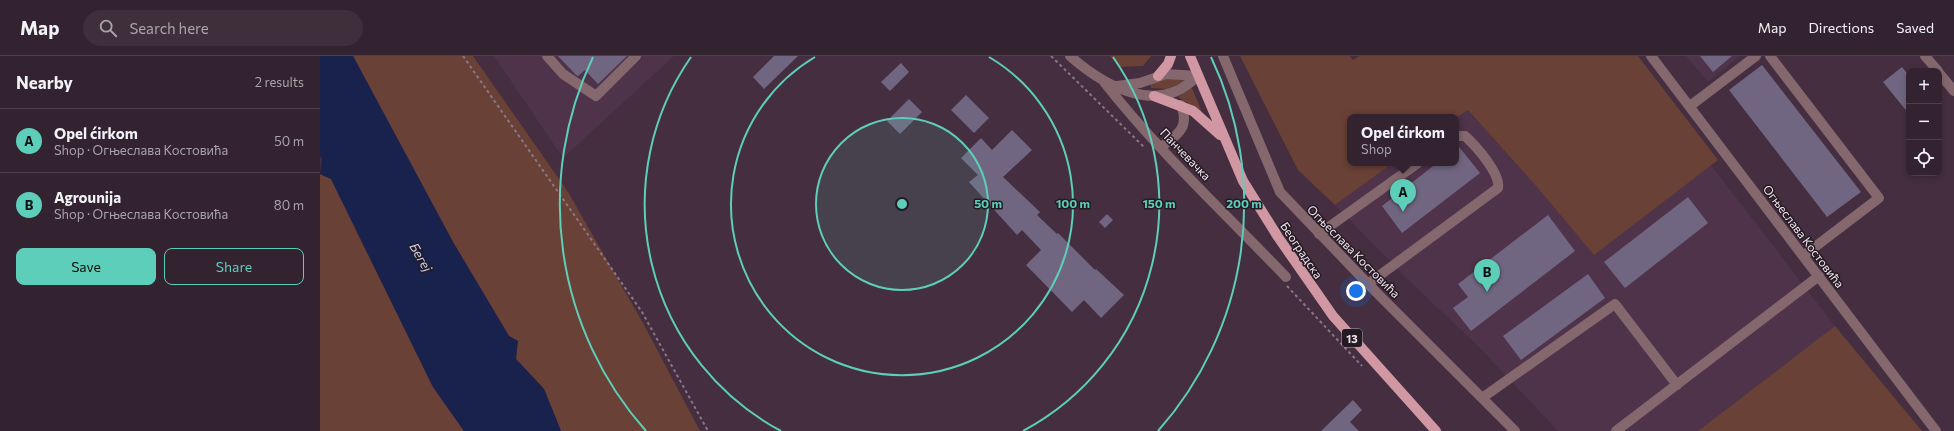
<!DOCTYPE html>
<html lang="en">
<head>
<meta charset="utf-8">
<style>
  :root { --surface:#33222f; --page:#3e2f3b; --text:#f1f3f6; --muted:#a9a4aa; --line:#4e3f4b; --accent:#5dceb9 }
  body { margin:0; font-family:Commissioner,sans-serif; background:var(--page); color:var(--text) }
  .controls { position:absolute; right:12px; top:12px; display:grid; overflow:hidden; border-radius:8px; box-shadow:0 2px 6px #0003 }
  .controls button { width:36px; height:36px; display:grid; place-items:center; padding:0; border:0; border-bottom:1px solid var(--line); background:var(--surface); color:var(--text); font:20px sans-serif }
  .you { position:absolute; left:1036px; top:235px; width:14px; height:14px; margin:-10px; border:3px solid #fff; border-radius:50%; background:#1a73e8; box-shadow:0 0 0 6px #1a73e833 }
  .badge { display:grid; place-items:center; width:26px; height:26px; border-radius:50%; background:var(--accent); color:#111; font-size:13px; font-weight:700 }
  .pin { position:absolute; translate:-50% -33px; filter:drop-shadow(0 1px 2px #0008) }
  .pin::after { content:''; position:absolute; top:21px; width:14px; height:12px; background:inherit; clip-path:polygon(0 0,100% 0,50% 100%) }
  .popup { position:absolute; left:1027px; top:58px; width:112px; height:52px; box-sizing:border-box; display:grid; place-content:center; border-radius:8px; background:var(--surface); filter:drop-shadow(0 1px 3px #0005); font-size:13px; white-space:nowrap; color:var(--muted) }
  .popup b { font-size:15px; color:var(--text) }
  .popup::after { content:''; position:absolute; left:50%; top:100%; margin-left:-8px; border:8px solid transparent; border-top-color:var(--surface) }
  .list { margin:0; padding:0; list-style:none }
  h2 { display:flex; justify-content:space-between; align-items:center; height:52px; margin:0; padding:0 16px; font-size:17px }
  h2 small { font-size:13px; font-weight:400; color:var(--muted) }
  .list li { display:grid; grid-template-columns:26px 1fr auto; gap:12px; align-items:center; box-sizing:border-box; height:64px; padding:0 16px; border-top:1px solid var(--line) }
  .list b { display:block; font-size:15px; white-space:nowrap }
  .list p { margin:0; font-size:13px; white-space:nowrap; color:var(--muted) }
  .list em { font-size:13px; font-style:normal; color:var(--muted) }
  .actions { display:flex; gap:8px; padding:12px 16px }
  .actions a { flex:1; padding:9px 0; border:1px solid var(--accent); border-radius:8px; text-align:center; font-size:14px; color:var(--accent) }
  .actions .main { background:var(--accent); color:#111 }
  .icon { flex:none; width:22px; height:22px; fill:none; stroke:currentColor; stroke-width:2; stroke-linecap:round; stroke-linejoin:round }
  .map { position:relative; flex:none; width:1634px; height:375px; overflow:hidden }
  header { display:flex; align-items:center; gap:24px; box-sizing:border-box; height:56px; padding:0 20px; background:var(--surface); border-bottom:1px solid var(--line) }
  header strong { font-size:19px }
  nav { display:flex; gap:22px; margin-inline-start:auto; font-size:14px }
  .search { width:280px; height:36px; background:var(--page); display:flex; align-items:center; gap:10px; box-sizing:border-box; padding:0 14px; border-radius:22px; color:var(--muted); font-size:15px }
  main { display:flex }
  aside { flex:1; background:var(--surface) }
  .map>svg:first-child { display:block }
  .built { fill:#4f334a }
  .green { fill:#6a4136 }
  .water { fill:#19214d }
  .building { fill:#716681 }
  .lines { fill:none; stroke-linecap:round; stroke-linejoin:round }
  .path { stroke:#8a7786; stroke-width:2; stroke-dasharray:3 3; stroke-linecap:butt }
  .minor { stroke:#84686e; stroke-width:10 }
  .major { stroke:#d198a4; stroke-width:10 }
  .ring { fill:none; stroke:#5dceb9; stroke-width:2 }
  .labels { text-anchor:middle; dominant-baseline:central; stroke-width:3; stroke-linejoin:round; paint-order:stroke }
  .shield { fill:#241a22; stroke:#b4a7b2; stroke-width:1 }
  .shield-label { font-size:11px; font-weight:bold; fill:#f2e3ef }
  .street-label { font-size:12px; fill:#f2e3ef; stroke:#241a22 }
  .water-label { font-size:13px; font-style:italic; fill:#c9d3f2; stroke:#241a22 }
  .centre { fill:#5dceb9; stroke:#241a22; stroke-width:2 }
  .ring-label { font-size:12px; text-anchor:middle; font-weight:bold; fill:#5dceb9; stroke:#241a22; stroke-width:3; stroke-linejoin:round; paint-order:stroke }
</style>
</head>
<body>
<header>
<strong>Map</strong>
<div class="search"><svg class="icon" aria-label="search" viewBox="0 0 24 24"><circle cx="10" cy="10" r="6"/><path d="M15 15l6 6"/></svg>Search here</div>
<nav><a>Map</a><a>Directions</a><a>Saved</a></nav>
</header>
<main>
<aside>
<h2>Nearby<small>2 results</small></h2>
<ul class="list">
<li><span class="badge">A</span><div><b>Opel ćirkom</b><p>Shop · Огњеслава Костовића</p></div><em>50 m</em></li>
<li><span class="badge">B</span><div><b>Agrounija</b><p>Shop · Огњеслава Костовића</p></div><em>80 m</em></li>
</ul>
<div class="actions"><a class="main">Save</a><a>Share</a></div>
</aside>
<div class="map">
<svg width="1634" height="375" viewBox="0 0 1634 375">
  <rect width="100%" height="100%" fill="#442e3f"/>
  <!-- built -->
  <path class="built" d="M174,0H354L243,102Z
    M1366,0H1420L1388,26Z
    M1148,54L1217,131L1274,198L1391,109L1515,270L1378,375H1238L1156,288L1087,223L1015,149L1073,107H1136V62Z"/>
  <!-- green -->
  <path class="green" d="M33,0H153L248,136L323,267L380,375H241L224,333L196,303L197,285L189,280L133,186Z
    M790,0H831L823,10L800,11Z
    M920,0H1030L1033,4L1039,0H1318L1398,104L1274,199L1217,131L1148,54L1136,62L1030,61V107H1073L1015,149L978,114Z
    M849,22L866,25L848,33L831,32L830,28Z
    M872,32L882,56L858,41Z
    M0,118L11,123L113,331L144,375H0Z
    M1515,270L1602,375H1378Z"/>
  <!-- water -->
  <path class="water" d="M0,0H33L133,186L189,280L198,285L196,303L224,333L241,375H144L113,331L11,123L0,118L2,103L0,100Z"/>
  <!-- building -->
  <path class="building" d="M238,0H307L278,28L265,14L258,20L256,19Z
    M454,0H478L444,33L433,21Z
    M1380,0H1412L1393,16Z
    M581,7L589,16L570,35L561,26Z
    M1442,9L1541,136L1507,161L1409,34Z
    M1582,11L1589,20V58L1563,26Z
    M646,39L669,62L654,77L631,54Z
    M589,43L602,56L580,78L567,65Z
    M692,74L712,94L683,121L720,156L717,159L737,178L738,177L775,214L776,213L804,239L781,262L764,244L752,256L706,209L721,194L702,174L697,179L649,126L658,119L641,102L661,82L672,94Z
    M1136,87L1160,117L1082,177L1062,150L1117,107H1136Z
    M1368,141L1388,167L1305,232L1284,206Z
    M787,158L793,164L785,172L779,166Z
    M1228,159L1255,195L1151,275L1133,252L1148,241L1138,228Z
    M1268,218L1285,242L1201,304L1183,280Z
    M1033,344L1042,354L1030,366L1039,375H1001Z"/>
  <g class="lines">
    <!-- path -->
    <path class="path" d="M143,0L322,256L388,375
      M731,0L825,92
      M967,230L1042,310"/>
    <!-- minor -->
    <path class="minor" d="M227,0L243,18L276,40L316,0
      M750,0C784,30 839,61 877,20
      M903,0L960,136L1048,228L1195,375
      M1331,0L1616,375
      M1450,0L1559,142L1483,200
      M1605,0L1618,15
      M1619,17L1634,35
      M784,26C838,95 906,158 966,221
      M797,30L820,27L846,18L877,20
      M1370,50L1436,0
      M841,91C858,79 870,71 861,49
      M999,178L1098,107
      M1048,228L1178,132C1181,118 1156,90 1145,80H1136
      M1162,342L1295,248L1357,329
      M1296,375L1499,220"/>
    <!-- major -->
    <path class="major" d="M870,0L923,125L958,181L1013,260L1116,375
      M838,20L848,8L851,0
      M834,40L873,55L900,79"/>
  </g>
  <!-- distance rings -->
  <circle cx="582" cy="148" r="86" fill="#5dceb9" fill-opacity=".12"/>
  <g class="ring">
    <circle cx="582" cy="148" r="86"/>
    <path d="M669 1A171 171 0 1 1 495 1"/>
    <path d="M461 375A257 257 0 0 1 371 1M793 1A257 257 0 0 1 703 375"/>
    <path d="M326 375A342 342 0 0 1 273 1M891 1A342 342 0 0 1 838 375"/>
  </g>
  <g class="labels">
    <!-- shield labels -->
    <rect class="shield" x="1022" y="273" width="20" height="18" rx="3"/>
    <g class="shield-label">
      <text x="1032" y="282">13</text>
    </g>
    <!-- street labels -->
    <g class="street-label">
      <text transform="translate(866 98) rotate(46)">Панчевачка</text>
      <text transform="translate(1484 180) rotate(53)">Огњеслава Костовића</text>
      <text transform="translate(982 194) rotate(56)">Београдска</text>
      <text transform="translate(1034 195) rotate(45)">Огњеслава Костовића</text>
    </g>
    <!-- water labels -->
    <g class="water-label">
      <text transform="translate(101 201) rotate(60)">Бегеј</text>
    </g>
  </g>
  <circle cx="582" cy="148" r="6" class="centre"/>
  <g class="ring-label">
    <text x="668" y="152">50 m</text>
    <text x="753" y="152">100 m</text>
    <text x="839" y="152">150 m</text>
    <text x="924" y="152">200 m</text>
  </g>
</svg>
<div class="controls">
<button>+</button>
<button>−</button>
<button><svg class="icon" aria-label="locate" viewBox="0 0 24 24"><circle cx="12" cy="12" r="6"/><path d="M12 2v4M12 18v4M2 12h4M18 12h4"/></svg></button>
</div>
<div class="you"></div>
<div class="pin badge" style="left:1083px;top:156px">A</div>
<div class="popup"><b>Opel ćirkom</b>Shop</div>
<div class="pin badge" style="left:1167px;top:236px">B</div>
</div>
</main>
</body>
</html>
